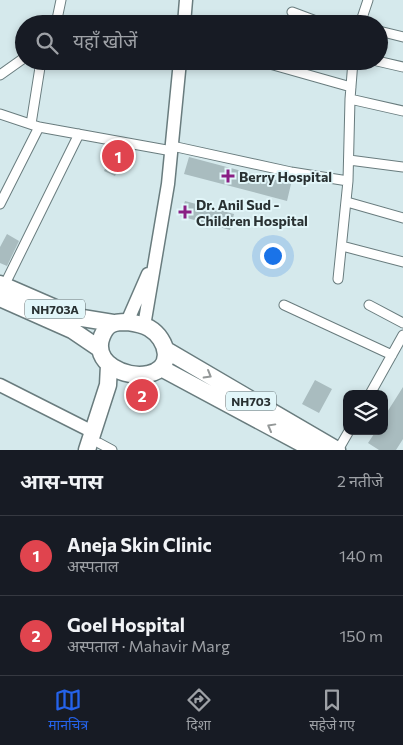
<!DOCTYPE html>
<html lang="hi">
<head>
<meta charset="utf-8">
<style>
  :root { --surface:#171b24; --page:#242831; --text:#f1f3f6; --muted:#9ea1a6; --line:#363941; --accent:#2563eb }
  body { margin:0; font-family:Commissioner,"Noto Sans Devanagari",sans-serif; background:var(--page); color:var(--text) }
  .controls { position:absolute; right:15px; bottom:15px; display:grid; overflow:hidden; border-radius:10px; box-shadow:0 2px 8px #0003 }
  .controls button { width:45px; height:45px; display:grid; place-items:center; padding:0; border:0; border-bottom:1px solid var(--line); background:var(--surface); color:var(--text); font:25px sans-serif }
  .you { position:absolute; left:272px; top:255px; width:18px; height:18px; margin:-12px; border:4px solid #fff; border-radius:50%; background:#1a73e8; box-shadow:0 0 0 8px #1a73e833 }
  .badge { display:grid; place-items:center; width:32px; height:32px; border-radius:50%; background:var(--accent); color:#fff; font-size:16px; font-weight:700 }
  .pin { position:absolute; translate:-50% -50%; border:2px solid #fff; box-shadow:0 1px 5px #0006 }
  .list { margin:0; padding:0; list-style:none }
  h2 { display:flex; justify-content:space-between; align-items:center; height:65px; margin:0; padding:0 20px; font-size:21px }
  h2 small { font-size:16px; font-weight:400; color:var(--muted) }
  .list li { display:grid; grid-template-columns:32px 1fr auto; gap:15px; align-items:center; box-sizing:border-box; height:80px; padding:0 20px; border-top:1px solid var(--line) }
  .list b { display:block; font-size:19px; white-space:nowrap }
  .list p { margin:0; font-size:16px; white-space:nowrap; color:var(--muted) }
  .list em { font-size:16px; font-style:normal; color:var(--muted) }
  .icon { flex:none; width:28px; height:28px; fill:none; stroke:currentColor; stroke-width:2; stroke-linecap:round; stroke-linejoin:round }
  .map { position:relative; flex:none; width:403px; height:450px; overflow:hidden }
  .search { position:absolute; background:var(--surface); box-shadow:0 2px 8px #0003; left:15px; right:15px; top:15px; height:55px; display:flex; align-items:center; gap:12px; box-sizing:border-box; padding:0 18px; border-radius:28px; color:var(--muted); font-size:19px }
  .sheet { height:225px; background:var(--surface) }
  nav { display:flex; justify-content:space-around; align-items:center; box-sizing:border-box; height:70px; border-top:1px solid var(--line); background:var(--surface); font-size:14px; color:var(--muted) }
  nav a { display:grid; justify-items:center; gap:2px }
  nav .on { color:var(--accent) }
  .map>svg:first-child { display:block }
  .building { fill:#a9bcbf }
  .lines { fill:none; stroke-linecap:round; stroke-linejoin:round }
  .street-casing { stroke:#697c7e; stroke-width:11 }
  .secondary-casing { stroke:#697c7e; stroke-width:15 }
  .highway-casing { stroke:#697c7e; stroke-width:19 }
  .street { stroke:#fff; stroke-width:9 }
  .secondary { stroke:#fff; stroke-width:12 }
  .highway { stroke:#fff; stroke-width:16 }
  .oneway { stroke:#949898 }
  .poi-dot { fill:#8a1f84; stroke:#e2f6f9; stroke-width:2 }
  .labels { text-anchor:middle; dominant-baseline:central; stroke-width:4; stroke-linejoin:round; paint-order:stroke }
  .shield { fill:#e2f6f9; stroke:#606c6e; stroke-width:1 }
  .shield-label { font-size:12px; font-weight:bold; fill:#293132 }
  .poi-label { font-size:14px; font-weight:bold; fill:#293132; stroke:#e2f6f9; text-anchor:start }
</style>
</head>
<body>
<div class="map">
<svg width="403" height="450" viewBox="0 0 403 450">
  <rect width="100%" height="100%" fill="#d5e9ec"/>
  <!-- building -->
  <path class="building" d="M114,147L126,149L115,176L104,171Z
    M189,157L291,184L287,201L184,174Z
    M185,201L234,214L230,230L180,216Z
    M7,234L19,241L7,266L0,263V247Z
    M315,380L332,389L319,413L302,404Z
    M128,384L159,389L155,408L125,402Z
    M403,387V439L396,450H379L368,443L376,431H384V417Z"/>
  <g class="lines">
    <defs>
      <path id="street" d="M292,12L324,24
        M56,24L61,0
        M360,24L368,0
        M379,31L403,37
        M259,61L351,87
        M377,61L403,67
        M0,75L24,58
        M350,99L403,111
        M0,114L39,127L172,151
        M31,124L41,61
        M172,146L291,172L348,181
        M349,160L403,167
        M347,202L403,218
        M0,204L39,127
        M342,246L403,262
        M338,279L348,181L350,99L353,61
        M4,286L79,134
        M284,305L392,355
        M369,305L403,323
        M370,394L403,335
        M99,443L112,450
        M338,450L349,431"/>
      <path id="secondary" d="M184,24L186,0
        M127,322L148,274
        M144,326L168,184L180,61
        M0,385L93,432"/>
      <path id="highway" d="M0,284L76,317L113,323
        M0,298L72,330L100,349
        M127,322C134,323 142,324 149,328C168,339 175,369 148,374C126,379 91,363 102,336C104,331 107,326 112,324C116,322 122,322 127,322Z
        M166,350L337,450
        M161,368L314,450
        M87,450L108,385L109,365"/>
    </defs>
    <!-- street casing -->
    <use href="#street" class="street-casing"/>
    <!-- secondary casing -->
    <use href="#secondary" class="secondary-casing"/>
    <!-- highway casing -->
    <use href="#highway" class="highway-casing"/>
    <!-- street -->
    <use href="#street" class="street"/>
    <!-- secondary -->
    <use href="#secondary" class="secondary"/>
    <!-- highway -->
    <use href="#highway" class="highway"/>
  </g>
  <!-- one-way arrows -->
  <defs><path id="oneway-chevron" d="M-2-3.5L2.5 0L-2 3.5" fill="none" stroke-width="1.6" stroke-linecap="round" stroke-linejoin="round" transform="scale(1.25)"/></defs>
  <g class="oneway">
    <use href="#oneway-chevron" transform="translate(208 375) rotate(30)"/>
    <use href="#oneway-chevron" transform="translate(271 427) rotate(-151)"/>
  </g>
  <!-- markers -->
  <g class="poi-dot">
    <path d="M225.5 168.5h5v5h5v5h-5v5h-5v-5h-5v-5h5z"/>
    <path d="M182.5 204.5h5v5h5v5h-5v5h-5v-5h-5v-5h5z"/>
  </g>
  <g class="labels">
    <!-- shield labels -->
    <g class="shield">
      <rect x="25" y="299.5" width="60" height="19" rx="4"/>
      <rect x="226" y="391.5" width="50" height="19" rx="4"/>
    </g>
    <g class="shield-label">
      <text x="55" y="309">NH703A</text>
      <text x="251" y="401">NH703</text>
    </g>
    <!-- poi labels -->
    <g class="poi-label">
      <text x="239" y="176">Berry Hospital</text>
      <text x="196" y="204">Dr. Anil Sud -<tspan x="196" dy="16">Children Hospital</tspan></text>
    </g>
  </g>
</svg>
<div class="controls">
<button><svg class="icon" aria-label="layers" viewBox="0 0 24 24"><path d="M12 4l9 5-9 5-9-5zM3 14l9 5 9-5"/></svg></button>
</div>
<div class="you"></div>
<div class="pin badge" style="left:118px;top:156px;background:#e0444e">1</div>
<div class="pin badge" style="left:142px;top:395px;background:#e0444e">2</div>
<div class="search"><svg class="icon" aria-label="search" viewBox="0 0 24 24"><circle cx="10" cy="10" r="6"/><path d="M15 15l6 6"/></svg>यहाँ खोजें</div>
</div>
<section class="sheet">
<h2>आस-पास<small>2 नतीजे</small></h2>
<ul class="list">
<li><span class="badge" style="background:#e0444e">1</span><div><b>Aneja Skin Clinic</b><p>अस्पताल</p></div><em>140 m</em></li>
<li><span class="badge" style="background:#e0444e">2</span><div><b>Goel Hospital</b><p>अस्पताल · Mahavir Marg</p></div><em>150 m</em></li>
</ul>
</section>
<nav>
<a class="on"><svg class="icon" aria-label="map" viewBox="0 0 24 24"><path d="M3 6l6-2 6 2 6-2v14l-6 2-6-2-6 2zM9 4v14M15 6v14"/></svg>मानचित्र</a>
<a><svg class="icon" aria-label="directions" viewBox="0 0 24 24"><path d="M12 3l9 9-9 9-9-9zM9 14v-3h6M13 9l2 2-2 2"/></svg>दिशा</a>
<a><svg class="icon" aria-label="saved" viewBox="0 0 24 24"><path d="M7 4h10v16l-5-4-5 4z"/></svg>सहेजे गए</a>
</nav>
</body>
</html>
